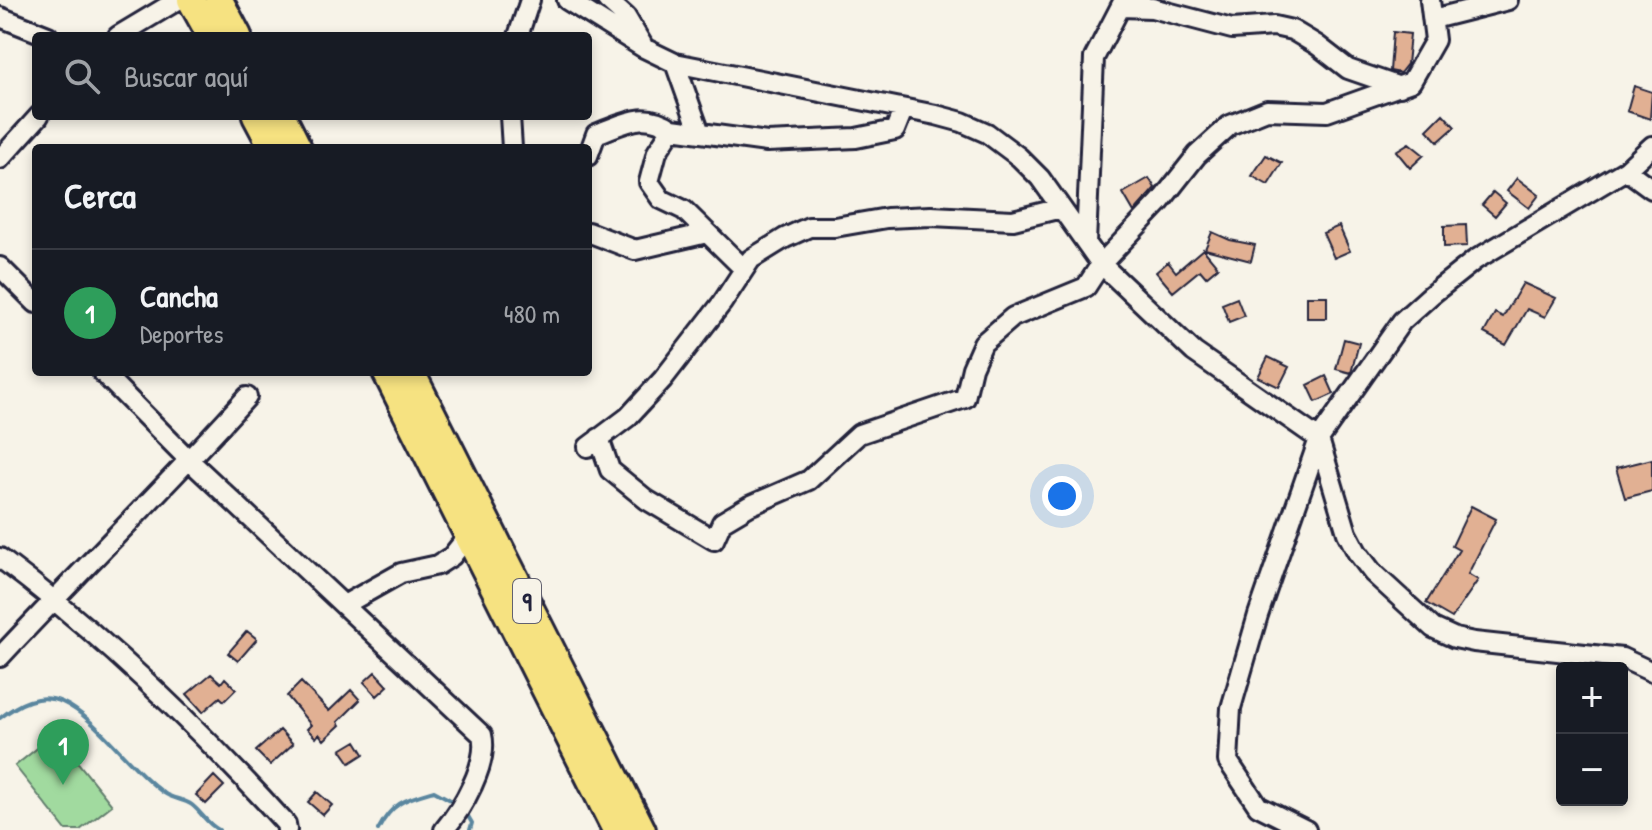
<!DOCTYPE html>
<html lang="es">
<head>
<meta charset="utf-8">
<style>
  :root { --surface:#171b24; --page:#242831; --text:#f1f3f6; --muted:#9ea1a6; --line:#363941; --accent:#0f766e }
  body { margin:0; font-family:"Patrick Hand",sans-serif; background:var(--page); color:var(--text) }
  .controls { position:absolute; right:24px; bottom:24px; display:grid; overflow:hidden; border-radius:8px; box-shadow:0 4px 12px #0003 }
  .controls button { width:72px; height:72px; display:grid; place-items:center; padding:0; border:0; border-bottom:2px solid var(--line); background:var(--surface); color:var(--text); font:40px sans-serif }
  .you { position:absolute; left:1062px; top:496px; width:28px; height:28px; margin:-20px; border:6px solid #fff; border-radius:50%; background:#1a73e8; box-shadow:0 0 0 12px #1a73e833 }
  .badge { display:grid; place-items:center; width:52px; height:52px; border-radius:50%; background:var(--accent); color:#fff; font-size:26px; font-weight:700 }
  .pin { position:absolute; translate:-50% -66px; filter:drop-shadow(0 2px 4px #0008) }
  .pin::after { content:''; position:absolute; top:42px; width:28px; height:24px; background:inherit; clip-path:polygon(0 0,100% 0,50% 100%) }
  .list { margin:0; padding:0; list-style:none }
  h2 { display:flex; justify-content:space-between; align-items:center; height:104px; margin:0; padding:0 32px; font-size:34px }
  h2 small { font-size:26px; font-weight:400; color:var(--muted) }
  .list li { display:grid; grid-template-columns:52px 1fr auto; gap:24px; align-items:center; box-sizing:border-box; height:128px; padding:0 32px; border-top:2px solid var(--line) }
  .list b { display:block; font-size:30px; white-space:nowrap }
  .list p { margin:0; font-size:26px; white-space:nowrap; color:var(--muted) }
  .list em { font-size:26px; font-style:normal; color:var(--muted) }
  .icon { flex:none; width:44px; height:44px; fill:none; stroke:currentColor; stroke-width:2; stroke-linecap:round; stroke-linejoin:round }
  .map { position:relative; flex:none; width:1652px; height:830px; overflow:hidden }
  .search { position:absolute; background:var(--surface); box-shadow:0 4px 12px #0003; left:32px; top:32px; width:560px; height:88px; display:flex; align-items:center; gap:20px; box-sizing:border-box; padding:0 28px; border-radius:8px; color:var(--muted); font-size:30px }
  .panel { position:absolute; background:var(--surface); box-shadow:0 4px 12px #0003; left:32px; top:144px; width:560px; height:232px; border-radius:8px }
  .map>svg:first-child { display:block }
  .green { fill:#a1da9f; stroke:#627e6d; stroke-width:2 }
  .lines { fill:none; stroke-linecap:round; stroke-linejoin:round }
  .stream { stroke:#5a869f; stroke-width:4 }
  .building { fill:#e1b093; stroke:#22223b; stroke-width:2 }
  .minor-casing { stroke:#22223b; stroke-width:24 }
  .highway-casing { stroke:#22223b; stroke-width:32 }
  .minor { stroke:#f7f3e8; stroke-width:18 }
  .highway { stroke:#f6e281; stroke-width:26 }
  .labels { text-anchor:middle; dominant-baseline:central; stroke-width:6; stroke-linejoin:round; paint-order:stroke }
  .shield { fill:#f7f3e8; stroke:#62616f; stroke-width:2 }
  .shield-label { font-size:26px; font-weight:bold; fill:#22223b }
</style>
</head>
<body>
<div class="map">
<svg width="1652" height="830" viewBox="0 0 1652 830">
  <rect width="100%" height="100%" fill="#f7f3e8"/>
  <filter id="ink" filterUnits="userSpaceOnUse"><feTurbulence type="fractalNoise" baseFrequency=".0125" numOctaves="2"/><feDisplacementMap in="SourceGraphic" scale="16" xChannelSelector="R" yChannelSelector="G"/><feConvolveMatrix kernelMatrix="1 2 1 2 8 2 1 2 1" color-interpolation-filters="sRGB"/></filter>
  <g filter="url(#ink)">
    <!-- green -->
    <path class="green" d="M55,734L112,805L80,830H66L15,766Z"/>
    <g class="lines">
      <!-- stream -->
      <path class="stream" d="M0,718C18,704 39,692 62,702C96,717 131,770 164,793C172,799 184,799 192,805C202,813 207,824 219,830
        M465,811L472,823L470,830
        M378,830C392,802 406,799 434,791L456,803"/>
    </g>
    <!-- building -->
    <path class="building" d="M1393,32L1410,34L1407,64L1400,73L1390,71Z
      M1634,86L1652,92L1650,119L1627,111Z
      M1443,114L1455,127L1438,142L1427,130Z
      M1409,143L1424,155L1410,168L1396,151Z
      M1266,155L1282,163L1268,185L1252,176Z
      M1149,178L1155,188L1134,212L1123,193Z
      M1517,178L1539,195L1529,208L1507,191Z
      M1493,192L1506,203L1495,216L1482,205Z
      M1466,225L1467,246L1444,247V226Z
      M1339,226L1350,251L1334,258L1323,233Z
      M1212,232L1230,240L1255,245L1251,261L1205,249Z
      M1203,249L1218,267L1206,277L1200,270L1173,292L1156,272L1168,262L1176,272Z
      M1523,283L1556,298L1545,317L1527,309L1506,345L1484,333L1495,313L1503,317Z
      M1307,296H1327V318H1307Z
      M1237,298L1244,316L1229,322L1222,304Z
      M1344,339L1359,343L1351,373L1336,369Z
      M1268,357L1289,367L1279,387L1258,377Z
      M1326,376L1334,394L1316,402L1308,385Z
      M1652,459V491L1625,498L1616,468Z
      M1471,506L1496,519L1468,574L1478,580L1452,618L1426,603L1459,550L1452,546Z
      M247,631L257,639L238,661L228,653Z
      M375,672L388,686L377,696L364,682Z
      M211,674L221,683L225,678L236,689L224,701L220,697L203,712L187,694Z
      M301,682L329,711L351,690L360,700L338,722L340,725L324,740L319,734L316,738L307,729L311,725L287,696Z
      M280,730L293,744L270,765L256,751Z
      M356,741L364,754L350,763L341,750Z
      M214,776L224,786L206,804L196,795Z
      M317,792L332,805L323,815L308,802Z"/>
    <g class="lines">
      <defs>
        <path id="minor" d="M567,0L644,48L675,63L936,115L962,122L987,133L1019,157L1040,178L1101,264L1194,352L1319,439L1347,533L1357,552L1373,573L1433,628L1455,638L1474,642L1622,658L1652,672
          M607,0L626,17L642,44
          M1121,7L1152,8L1232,29L1274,26L1292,30L1317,45L1348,69L1400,87
          M0,17L48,36
          M1433,19L1508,0
          M118,36L178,0
          M518,36L530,0
          M675,63L700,133
          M510,116L512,148
          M588,156L596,134C626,123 644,110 672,129
          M0,159L39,116
          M1626,170L1652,189
          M588,232L635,250L707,233
          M1086,243L1094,58L1124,0
          M0,267L36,303
          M744,269L684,210L661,199L649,182L657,152L672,129L767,142L856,138L895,130L903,110
          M102,372L190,461L482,735C489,763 462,809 444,830
          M599,438L610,470L647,500L714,540L722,522L749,506L809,480L859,434L965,398L972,368L983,343L1013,317L1086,287L1101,264L1160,202L1197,155L1230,125L1267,110L1327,112L1411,82L1435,40L1430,0
          M588,447L628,417L663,379L722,303L751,259L785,238L809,227H835L887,218L931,216L1013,220L1061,208
          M0,558C104,636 199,728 286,824L287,830
          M344,605L401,573L438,565L452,556L468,536
          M0,657C81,570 167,486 247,397
          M1306,830L1258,806L1228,761L1231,708L1258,615L1319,439L1402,321L1431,295L1475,260L1626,170L1652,146"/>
        <path id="highway" d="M191,0L211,36
          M219,0L238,36
          M256,116L273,148
          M282,116L298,148
          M386,372L616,830
          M411,372L642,830"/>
      </defs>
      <!-- minor casing -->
      <use href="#minor" class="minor-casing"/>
      <!-- highway casing -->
      <use href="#highway" class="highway-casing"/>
      <!-- minor -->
      <use href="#minor" class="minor"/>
      <!-- highway -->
      <use href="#highway" class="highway"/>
    </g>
  </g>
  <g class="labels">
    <!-- shield labels -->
    <rect class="shield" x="513" y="579" width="28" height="44" rx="6"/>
    <g class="shield-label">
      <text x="527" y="601">9</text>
    </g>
  </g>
</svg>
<div class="controls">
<button>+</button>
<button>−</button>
</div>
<div class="you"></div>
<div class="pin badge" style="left:63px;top:785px;background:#2e9e5b">1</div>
<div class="search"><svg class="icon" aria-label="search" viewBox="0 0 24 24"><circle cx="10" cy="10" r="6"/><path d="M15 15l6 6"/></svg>Buscar aquí</div>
<section class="panel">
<h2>Cerca<small></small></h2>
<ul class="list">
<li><span class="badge" style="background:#2e9e5b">1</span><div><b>Cancha</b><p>Deportes</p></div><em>480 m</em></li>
</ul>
</section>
</div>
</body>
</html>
